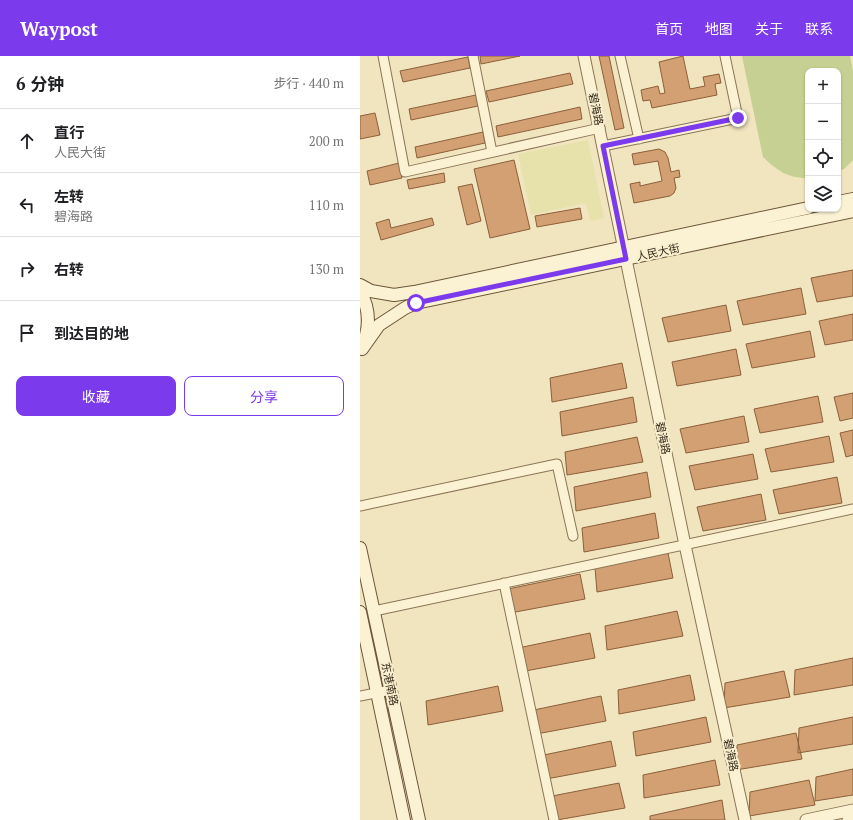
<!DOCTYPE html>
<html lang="zh">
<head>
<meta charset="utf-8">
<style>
  :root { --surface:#fff; --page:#f2f2f2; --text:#202124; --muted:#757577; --line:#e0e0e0; --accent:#7c3aed }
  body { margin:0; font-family:"PT Serif","Noto Sans SC",serif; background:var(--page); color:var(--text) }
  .controls { position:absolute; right:12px; top:12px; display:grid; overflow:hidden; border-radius:8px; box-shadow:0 1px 3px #0004 }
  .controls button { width:36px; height:36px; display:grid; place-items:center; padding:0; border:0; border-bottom:1px solid var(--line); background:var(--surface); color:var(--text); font:20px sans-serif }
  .stop { position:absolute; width:12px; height:12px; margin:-9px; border:3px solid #7c3aed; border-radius:50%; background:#fff }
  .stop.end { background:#7c3aed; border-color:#fff; box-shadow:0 1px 4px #0008 }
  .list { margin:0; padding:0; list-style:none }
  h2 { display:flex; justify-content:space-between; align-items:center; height:52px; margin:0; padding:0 16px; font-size:17px }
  h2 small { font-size:13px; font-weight:400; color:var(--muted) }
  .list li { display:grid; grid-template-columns:26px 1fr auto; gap:12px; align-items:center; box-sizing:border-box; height:64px; padding:0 16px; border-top:1px solid var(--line) }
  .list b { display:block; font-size:15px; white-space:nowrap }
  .list p { margin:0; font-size:13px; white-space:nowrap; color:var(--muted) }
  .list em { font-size:13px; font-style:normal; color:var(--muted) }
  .actions { display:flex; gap:8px; padding:12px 16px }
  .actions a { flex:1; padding:9px 0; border:1px solid var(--accent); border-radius:8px; text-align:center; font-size:14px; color:var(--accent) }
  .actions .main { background:var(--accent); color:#fff }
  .icon { flex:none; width:22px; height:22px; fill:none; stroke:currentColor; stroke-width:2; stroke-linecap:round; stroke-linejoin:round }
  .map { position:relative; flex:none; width:493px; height:764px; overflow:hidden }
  header { display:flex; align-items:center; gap:24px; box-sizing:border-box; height:56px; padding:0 20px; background:var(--accent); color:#fff }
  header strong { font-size:19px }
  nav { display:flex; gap:22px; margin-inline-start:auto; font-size:14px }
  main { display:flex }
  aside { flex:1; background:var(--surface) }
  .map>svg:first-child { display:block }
  .farmland { fill:#e7e1ac }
  .green { fill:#c5d092 }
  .building { fill:#d2a072; stroke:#8c5f3a }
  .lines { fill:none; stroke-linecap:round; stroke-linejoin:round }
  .minor-casing { stroke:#8b7556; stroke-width:11 }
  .tertiary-casing { stroke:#8b7556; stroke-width:13 }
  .secondary-casing { stroke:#6d5639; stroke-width:14 }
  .minor { stroke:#fbf2d3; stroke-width:9 }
  .tertiary { stroke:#fbf2d3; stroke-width:11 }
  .secondary { stroke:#fbf2d3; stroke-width:12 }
  .route { stroke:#7c3aed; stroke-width:5 }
  .labels { text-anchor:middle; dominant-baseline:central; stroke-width:4; stroke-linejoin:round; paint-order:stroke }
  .street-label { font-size:11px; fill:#392c1c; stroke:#f8efcf }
</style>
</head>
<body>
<header>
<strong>Waypost</strong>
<nav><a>首页</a><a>地图</a><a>关于</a><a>联系</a></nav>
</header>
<main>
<aside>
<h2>6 分钟<small>步行 · 440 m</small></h2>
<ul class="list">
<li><svg class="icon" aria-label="ahead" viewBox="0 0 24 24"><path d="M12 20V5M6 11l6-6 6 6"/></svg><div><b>直行</b><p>人民大街</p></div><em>200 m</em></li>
<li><svg class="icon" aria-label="left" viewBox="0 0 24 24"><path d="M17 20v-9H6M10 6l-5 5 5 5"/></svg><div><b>左转</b><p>碧海路</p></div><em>110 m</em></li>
<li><svg class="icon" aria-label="right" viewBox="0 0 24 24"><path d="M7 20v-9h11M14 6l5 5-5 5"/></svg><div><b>右转</b></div><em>130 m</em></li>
<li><svg class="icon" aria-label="arrive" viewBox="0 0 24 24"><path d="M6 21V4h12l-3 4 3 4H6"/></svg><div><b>到达目的地</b></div></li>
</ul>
<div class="actions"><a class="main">收藏</a><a>分享</a></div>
</aside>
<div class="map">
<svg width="493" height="764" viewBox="0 0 493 764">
  <rect width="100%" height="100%" fill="#f1e5bf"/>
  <!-- farmland -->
  <path class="farmland" d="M228,84L244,162L230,165L226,147L171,159L158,98Z"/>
  <!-- green -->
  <path class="green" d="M382,0H490L493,15V104L484,113L478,115V15H448V122C427,122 418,115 403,101Z"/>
  <!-- building -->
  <path class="building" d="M120,0H160L121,8Z
    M239,0H249L264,72L255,74Z
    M323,0L330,33L345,30L343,21L359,18L361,27L355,28L357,39L292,52L290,44L283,45L281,34L298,30L300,38L305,37L299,6Z
    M108,1L110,12L43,26L40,15Z
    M210,17L213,28L129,46L126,35Z
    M116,39L118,50L51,64L49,53Z
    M220,51L222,63L138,81L136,70Z
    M15,57L20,79L0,83V60Z
    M123,76L125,87L57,102L55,91Z
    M299,93L305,96L308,102L311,116L319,114L320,121L314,122L316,132L314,137L310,140L274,147L270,128L280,126V130L302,125L298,105L274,109L272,98Z
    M154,104L170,173L130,182L114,113Z
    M39,107L42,122L10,129L7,115Z
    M84,117L85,126L49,133L47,124Z
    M112,128L121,165L107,169L98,131Z
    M220,152L222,163L177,171L175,160Z
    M72,162L74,169L21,184L16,167L29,163L31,172Z
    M493,214V240L457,246L451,222Z
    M441,232L446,258L383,269L377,245Z
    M366,249L371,275L308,286L302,262Z
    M493,258V284L465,289L459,265Z
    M450,275L455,301L392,312L386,288Z
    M376,293L381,319L317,330L312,306Z
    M262,307L267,332L192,346L190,322Z
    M493,337V362L480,365L474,341Z
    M458,340L463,366L400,377L394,353Z
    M273,341L277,366L202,380L200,356Z
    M384,360L389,386L326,397L320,373Z
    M493,374V399L486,401L480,377Z
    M469,380L474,406L411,416L405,393Z
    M277,381L283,406L207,419L205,396Z
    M393,398L398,423L335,434L329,410Z
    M287,416L291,441L216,455L214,431Z
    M477,421L482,447L419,458L413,434Z
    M401,438L406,464L343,475L337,451Z
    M295,457L299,482L224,496L222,472Z
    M308,497L313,522L237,536L235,512Z
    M220,518L225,543L150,557L148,533Z
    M317,555L323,580L247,594L245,570Z
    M230,577L235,602L160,616L158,592Z
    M493,602V629L434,639L435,614Z
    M424,615L430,641L364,652L365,627Z
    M330,619L335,644L259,658L258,634Z
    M138,630L143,655L68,669L66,645Z
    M241,640L246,665L171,679L169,655Z
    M346,661L351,686L276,700L273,676Z
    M493,661V688L438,697L439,672Z
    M436,677L442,703L376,714L377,689Z
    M251,685L256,710L181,724L179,700Z
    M355,704L360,729L284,742L283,719Z
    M493,713V739L455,745L456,721Z
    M449,724L455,749L389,760L390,736Z
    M259,727L265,752L197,764H189L187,741Z
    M362,744L365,764H290V760Z"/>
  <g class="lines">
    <defs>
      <path id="minor" d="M23,0L45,116L240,72
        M113,0L132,96
        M260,0L279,83
        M243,90L378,62L365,0
        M0,450L197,408L213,480
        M144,527L194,764
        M14,555L493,453
        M0,640L31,634"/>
      <path id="tertiary" d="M224,0L325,489L385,764
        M446,764L493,754
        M488,764L493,763"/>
      <path id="secondary" d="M478,146L493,143
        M0,229L11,235L34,239L54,236L448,152
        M0,235C9,251 10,269 4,286
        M2,293L19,269L45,252L56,247L493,155
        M0,492L59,764
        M0,556L44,764"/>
    </defs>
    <!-- minor casing -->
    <use href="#minor" class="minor-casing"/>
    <!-- tertiary casing -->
    <use href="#tertiary" class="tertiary-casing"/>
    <!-- secondary casing -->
    <use href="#secondary" class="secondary-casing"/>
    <!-- minor -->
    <use href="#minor" class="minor"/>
    <!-- tertiary -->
    <use href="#tertiary" class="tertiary"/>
    <!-- secondary -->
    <use href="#secondary" class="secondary"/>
  </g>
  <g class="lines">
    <!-- route -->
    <path class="route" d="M56,247L266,203L243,90L378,62"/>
  </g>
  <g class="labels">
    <!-- street labels -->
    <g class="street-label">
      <text transform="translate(236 53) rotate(78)">碧海路</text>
      <text transform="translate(298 196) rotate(-12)">人民大街</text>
      <text transform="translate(303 382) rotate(78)">碧海路</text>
      <text transform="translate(30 628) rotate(78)">东港南路</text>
      <text transform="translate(371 699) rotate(78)">碧海路</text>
    </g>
  </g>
</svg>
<div class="controls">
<button>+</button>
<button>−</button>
<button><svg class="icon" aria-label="locate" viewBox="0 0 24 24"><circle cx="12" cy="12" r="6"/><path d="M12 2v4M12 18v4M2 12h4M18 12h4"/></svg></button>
<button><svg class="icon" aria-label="layers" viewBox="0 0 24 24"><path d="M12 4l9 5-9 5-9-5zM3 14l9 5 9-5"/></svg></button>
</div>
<div class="stop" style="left:56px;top:247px"></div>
<div class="stop end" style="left:378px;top:62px"></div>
</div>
</main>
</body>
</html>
